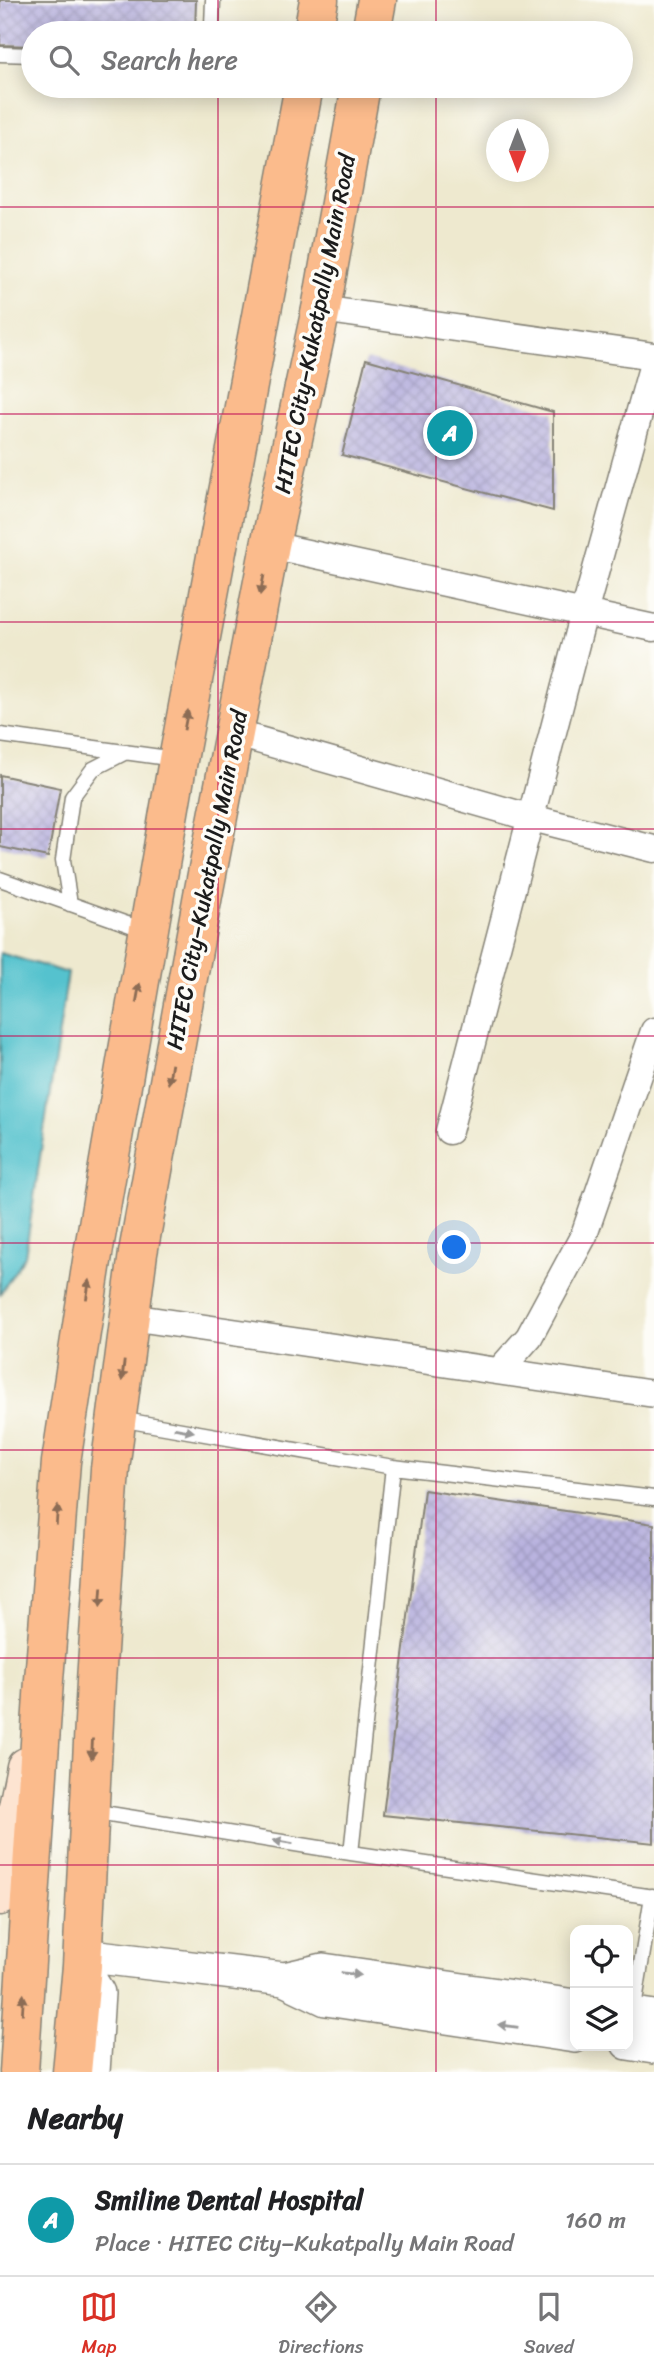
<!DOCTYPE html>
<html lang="en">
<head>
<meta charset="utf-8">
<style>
  :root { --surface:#fff; --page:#f6f6f6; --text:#202124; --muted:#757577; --line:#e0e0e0; --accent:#d93025 }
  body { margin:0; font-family:Sriracha,sans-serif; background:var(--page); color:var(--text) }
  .controls { position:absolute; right:21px; bottom:21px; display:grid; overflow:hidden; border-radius:14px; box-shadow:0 4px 18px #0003 }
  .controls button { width:63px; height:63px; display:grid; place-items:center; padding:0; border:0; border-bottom:2px solid var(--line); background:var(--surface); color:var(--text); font:35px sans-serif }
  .compass { position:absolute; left:486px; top:119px; width:63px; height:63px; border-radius:50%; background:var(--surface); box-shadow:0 4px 18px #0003; rotate:180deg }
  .you { position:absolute; left:455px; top:1248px; width:24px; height:24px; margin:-18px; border:5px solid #fff; border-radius:50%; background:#1a73e8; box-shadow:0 0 0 10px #1a73e833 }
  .badge { display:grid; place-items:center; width:46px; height:46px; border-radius:50%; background:var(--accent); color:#fff; font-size:23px; font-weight:700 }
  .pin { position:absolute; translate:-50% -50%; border:4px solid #fff; box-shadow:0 2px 7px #0006 }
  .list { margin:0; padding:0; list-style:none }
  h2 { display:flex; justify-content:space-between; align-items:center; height:91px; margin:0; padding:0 28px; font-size:30px }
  h2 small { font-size:23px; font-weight:400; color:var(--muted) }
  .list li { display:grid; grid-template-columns:46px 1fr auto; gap:21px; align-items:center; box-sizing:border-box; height:112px; padding:0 28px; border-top:2px solid var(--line) }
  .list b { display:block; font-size:26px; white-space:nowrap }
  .list p { margin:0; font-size:23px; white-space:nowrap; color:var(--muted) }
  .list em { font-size:23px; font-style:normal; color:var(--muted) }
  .icon { flex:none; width:38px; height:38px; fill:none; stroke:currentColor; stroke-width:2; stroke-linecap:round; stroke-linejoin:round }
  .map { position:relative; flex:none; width:654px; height:2072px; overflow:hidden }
  .search { position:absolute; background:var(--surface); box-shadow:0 4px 18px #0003; left:21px; right:21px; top:21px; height:77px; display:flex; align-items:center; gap:18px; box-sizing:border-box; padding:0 24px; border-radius:38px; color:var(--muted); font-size:26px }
  .sheet { height:203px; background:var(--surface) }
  nav { display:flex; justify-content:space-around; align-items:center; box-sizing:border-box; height:98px; border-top:2px solid var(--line); background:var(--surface); font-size:19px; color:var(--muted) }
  nav a { display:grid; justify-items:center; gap:4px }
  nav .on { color:var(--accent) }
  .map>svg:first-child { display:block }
  .water { fill:#55c2ce; stroke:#386f75; stroke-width:2 }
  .building { fill:url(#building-cross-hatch) }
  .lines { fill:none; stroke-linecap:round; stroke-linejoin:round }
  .service-casing { stroke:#858276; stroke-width:17 }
  .minor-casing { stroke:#858276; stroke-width:29 }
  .tertiary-casing { stroke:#858276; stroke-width:36 }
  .secondary-casing { stroke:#858276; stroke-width:41 }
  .primary-casing { stroke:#858276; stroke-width:41 }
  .service { stroke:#fff; stroke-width:14 }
  .minor { stroke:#fff; stroke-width:26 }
  .tertiary { stroke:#fff; stroke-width:33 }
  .secondary { stroke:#fde4d1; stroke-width:38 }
  .primary { stroke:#fbbb8c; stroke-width:38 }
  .oneway { fill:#8c6c54 }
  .oneway2 { fill:#999 }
  .grid { fill:none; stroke:#c2185b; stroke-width:2; stroke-opacity:0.55 }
  .labels { text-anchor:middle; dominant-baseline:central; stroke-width:7; stroke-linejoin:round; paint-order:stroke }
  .street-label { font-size:23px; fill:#1c1c1c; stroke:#fdfcf7 }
</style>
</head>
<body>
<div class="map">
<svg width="654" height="2072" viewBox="0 0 654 2072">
  <defs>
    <pattern id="building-cross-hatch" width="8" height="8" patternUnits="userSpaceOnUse" patternTransform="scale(1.75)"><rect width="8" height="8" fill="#b9b3df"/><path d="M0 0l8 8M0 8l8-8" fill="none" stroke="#9e99bf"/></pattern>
  </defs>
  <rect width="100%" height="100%" fill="#fdfcf7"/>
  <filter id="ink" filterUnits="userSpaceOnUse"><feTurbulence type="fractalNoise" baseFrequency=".0143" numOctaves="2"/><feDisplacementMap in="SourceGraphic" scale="14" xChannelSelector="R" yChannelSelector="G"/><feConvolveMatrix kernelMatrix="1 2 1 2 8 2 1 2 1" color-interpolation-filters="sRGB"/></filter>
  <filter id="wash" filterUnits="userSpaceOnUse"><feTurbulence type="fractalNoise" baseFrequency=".00686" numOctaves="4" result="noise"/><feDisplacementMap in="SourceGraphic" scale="28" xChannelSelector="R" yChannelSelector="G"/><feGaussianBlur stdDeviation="1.57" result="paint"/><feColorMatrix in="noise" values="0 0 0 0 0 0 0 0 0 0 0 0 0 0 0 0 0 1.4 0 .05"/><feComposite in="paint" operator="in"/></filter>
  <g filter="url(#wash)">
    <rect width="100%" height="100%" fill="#eee9cf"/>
    <!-- water -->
    <path class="water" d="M0,953L68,973L25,1256L0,1294Z"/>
    <g id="blocks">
      <!-- building -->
      <path class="building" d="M0,0H196L195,33H33V46L0,45Z
        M366,359L553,412V511L342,455Z
        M0,775L60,788L48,857L0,847Z
        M424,1490L654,1524V1843L383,1815Z"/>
    </g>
  </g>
  <g filter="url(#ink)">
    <use href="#blocks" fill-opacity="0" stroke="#858276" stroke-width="2"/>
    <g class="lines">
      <defs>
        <path id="service" d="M213,0L212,26L214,33
          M0,54L33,55
          M0,735L175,759
          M0,879L147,931
          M70,904L63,860L72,797L93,769L126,752
          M119,1419L393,1467L654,1498
          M91,1811L351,1853L654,1897
          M351,1853L393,1467
          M633,2014L652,1896"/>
        <path id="minor" d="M321,309L654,356
          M270,545L654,628
          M234,733L532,818L654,849
          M449,1131L584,613L654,360
          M130,1317L654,1394
          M499,1371L529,1337L584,1235L654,1031"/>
        <path id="tertiary" d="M82,1955L284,1979L326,1999L575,2036
          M284,1979L323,1970L575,2006
          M90,1980L98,1993L93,2072
          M628,2013L654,2017
          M628,2043L654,2047"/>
        <path id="secondary" d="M0,1896L26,1767"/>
        <path id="primary" d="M313,33L319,0
          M371,33L377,0
          M19,2072L44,1680L61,1462L94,1248L178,760L304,86
          M72,2072L82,1966L96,1681L110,1469L138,1253L203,895L270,545L321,309L361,86"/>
      </defs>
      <!-- service casing -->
      <use href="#service" class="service-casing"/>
      <!-- minor casing -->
      <use href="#minor" class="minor-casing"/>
      <!-- tertiary casing -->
      <use href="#tertiary" class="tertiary-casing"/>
      <!-- secondary casing -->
      <use href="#secondary" class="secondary-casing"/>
      <!-- primary casing -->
      <use href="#primary" class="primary-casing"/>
      <!-- service -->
      <use href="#service" class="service"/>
      <!-- minor -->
      <use href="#minor" class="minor"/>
      <!-- tertiary -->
      <use href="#tertiary" class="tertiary"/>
      <!-- secondary -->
      <use href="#secondary" class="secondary"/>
      <!-- primary -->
      <use href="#primary" class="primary"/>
    </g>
    <!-- one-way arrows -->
    <defs><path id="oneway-solid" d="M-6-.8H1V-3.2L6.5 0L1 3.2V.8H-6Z" transform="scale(1.75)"/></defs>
    <g class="oneway">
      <use href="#oneway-solid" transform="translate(262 585) rotate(101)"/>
      <use href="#oneway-solid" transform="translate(186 720) rotate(-79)"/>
      <use href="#oneway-solid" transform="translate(138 993) rotate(-80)"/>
      <use href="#oneway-solid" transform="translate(170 1074) rotate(100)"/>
      <use href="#oneway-solid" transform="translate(88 1289) rotate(-81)"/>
      <use href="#oneway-solid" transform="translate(123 1371) rotate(97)"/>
      <use href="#oneway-solid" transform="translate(57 1515) rotate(-86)"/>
      <use href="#oneway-solid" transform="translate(101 1597) rotate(94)"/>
      <use href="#oneway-solid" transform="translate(92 1749) rotate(93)"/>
      <use href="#oneway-solid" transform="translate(23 2004) rotate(-86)"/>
    </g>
    <g class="oneway2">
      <use href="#oneway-solid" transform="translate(184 1430) rotate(10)"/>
      <use href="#oneway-solid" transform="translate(283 1842) rotate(-171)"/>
      <use href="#oneway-solid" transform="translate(351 1974) rotate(8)"/>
      <use href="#oneway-solid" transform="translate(508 2026) rotate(-172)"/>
    </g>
  </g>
  <!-- grid -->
  <path class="grid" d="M218,0V33M436,0V33M218,86V2072M436,86V2072M0,207H654M0,414H654M0,622H654M0,829H654M0,1036H654M0,1243H654M0,1450H654M0,1658H654M0,1865H654"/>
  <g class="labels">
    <!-- street labels -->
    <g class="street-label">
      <text transform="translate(315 324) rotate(-79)">HITEC City–Kukatpally Main Road</text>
      <text transform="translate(207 880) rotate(-79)">HITEC City–Kukatpally Main Road</text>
    </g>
  </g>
</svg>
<div class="controls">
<button><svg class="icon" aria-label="locate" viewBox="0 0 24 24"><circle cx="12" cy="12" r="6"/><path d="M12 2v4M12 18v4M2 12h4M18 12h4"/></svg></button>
<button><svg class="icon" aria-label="layers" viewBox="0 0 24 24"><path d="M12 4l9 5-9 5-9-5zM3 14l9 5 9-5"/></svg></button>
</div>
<svg class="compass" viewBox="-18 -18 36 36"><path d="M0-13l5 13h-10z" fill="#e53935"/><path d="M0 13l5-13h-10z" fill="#757577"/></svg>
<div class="you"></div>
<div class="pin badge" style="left:450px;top:433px;background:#0f9aa8">A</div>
<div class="search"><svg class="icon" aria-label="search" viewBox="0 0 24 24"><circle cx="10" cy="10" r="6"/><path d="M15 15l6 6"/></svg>Search here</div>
</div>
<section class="sheet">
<h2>Nearby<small></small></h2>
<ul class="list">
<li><span class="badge" style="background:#0f9aa8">A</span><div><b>Smiline Dental Hospital</b><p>Place · HITEC City–Kukatpally Main Road</p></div><em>160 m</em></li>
</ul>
</section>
<nav>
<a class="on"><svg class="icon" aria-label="map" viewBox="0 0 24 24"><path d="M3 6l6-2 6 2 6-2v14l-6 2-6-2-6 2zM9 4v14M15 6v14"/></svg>Map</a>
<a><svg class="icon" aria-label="directions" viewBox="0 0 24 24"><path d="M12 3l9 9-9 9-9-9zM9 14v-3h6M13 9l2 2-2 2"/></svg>Directions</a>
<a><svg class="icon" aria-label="saved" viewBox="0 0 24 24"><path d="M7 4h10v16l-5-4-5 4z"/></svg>Saved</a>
</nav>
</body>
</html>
